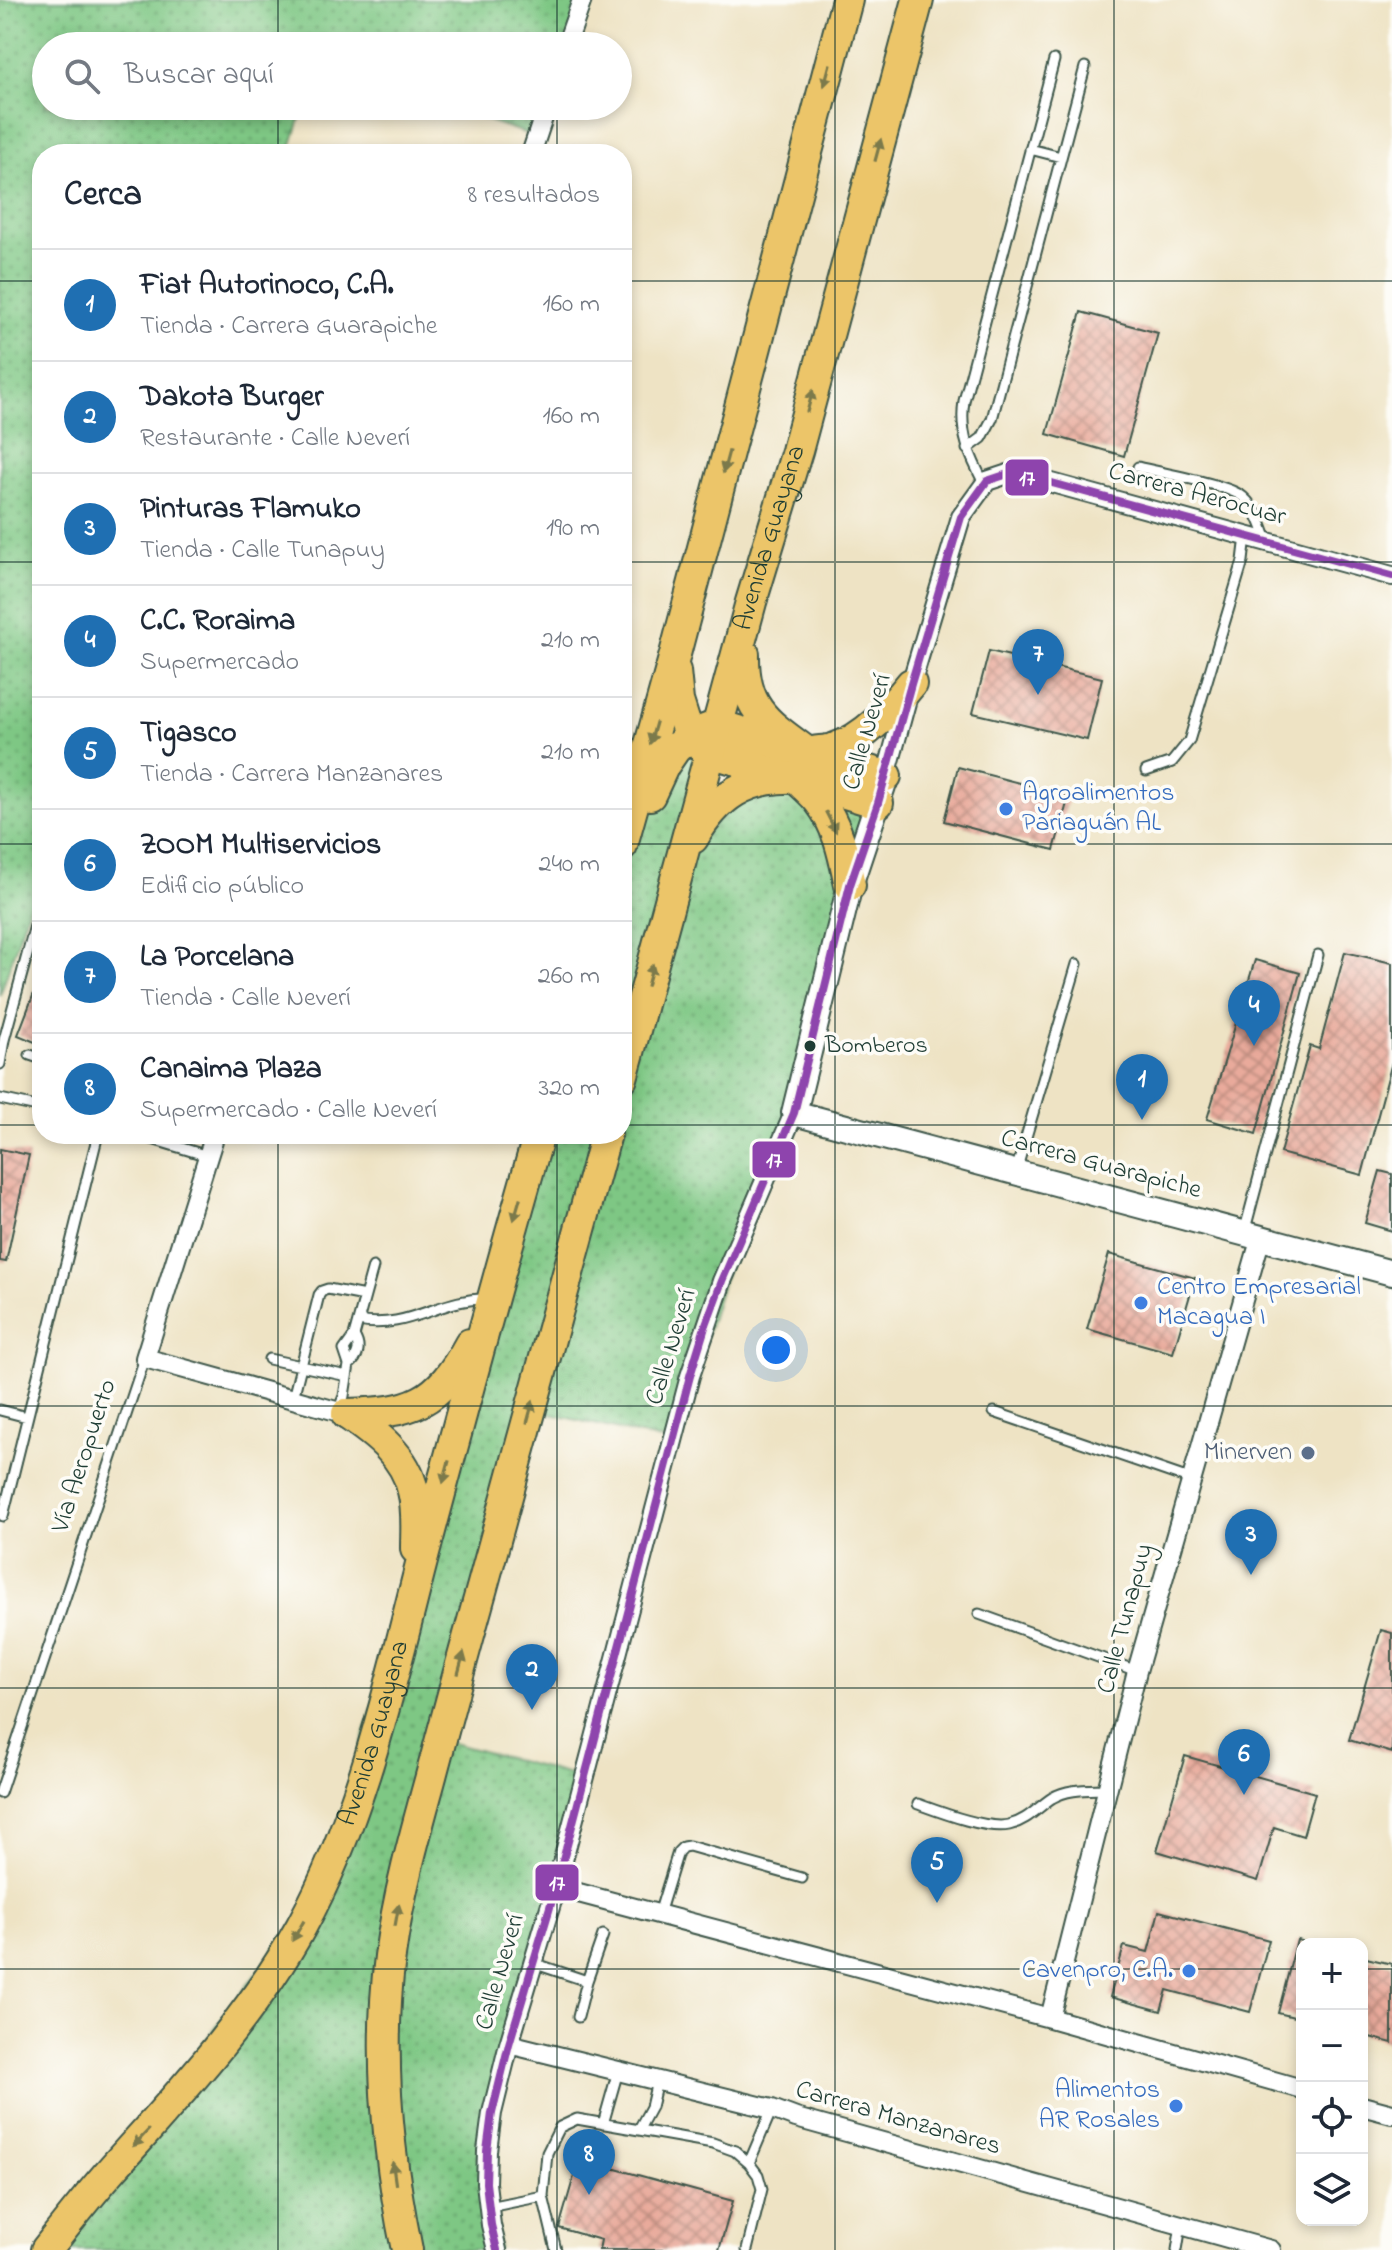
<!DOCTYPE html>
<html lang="es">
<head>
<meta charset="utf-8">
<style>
  :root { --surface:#fff; --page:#f2f2f3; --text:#1f2937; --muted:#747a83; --line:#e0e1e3; --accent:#1f6fb2 }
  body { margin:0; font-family:"Indie Flower",sans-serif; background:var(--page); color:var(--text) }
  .controls { position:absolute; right:24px; bottom:24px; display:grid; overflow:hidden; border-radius:16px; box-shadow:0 4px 12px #0003 }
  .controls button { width:72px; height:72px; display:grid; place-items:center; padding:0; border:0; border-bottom:2px solid var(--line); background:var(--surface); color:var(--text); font:40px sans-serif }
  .you { position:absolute; left:776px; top:1350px; width:28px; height:28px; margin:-20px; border:6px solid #fff; border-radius:50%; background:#1a73e8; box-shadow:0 0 0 12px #1a73e833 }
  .badge { display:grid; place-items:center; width:52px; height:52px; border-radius:50%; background:var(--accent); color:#fff; font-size:26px; font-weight:700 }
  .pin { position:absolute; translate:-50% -66px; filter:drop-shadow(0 2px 4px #0008) }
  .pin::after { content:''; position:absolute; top:42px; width:28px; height:24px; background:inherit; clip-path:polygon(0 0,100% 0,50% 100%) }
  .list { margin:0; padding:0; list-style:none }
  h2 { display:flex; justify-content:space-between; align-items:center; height:104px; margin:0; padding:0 32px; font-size:34px }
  h2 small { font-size:26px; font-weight:400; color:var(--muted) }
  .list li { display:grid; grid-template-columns:52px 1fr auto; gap:24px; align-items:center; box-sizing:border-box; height:112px; padding:0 32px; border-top:2px solid var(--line) }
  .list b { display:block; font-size:30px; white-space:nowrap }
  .list p { margin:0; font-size:26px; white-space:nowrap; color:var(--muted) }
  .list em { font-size:26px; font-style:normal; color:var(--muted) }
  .icon { flex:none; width:44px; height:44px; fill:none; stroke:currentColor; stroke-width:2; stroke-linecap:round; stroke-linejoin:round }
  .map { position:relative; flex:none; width:1392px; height:2250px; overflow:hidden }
  .search { position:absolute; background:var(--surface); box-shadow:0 4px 12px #0003; left:32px; top:32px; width:600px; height:88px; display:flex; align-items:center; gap:20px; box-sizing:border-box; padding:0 28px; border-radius:44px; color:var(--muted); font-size:30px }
  .panel { position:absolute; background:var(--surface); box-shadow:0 4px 12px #0003; left:32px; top:144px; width:600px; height:1000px; border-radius:32px }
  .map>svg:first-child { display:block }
  .grass { fill:url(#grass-dots); stroke:#4e825c; stroke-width:2 }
  .building { fill:url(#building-cross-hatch) }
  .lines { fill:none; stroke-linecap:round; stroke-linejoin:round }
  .service-casing { stroke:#3e564a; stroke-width:13 }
  .minor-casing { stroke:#3e564a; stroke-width:22 }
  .tertiary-casing { stroke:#3e564a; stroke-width:28 }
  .primary-casing { stroke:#3e564a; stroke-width:34 }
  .service { stroke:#fff; stroke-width:9 }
  .minor { stroke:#fff; stroke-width:18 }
  .tertiary { stroke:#fff; stroke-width:24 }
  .primary { stroke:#ecc569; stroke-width:30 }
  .bus-1-casing { stroke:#fdfcf7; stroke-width:14 }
  .bus-1 { stroke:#8e44ad; stroke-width:8 }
  .oneway { fill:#7b7a4c }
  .grid { fill:none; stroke:#1f3d34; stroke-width:2; stroke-opacity:0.55 }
  .shop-dot { fill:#3f7fe0; stroke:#fdfcf7; stroke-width:3 }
  .bus-dot { fill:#1f3d34; stroke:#fdfcf7; stroke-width:3 }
  .service-dot { fill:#5c6f8a; stroke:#fdfcf7; stroke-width:3 }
  .labels { text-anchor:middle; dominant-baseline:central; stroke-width:7; stroke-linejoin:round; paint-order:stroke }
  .bus-label { font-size:24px; fill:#1f3d34; stroke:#fdfcf7; text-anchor:start }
  .street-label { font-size:26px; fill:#1f3d34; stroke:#fdfcf7 }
  .shop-label { font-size:26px; fill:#366cbe; stroke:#fdfcf7; text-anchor:start }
  .service-label { font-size:26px; fill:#4e5e75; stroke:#fdfcf7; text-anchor:end }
  .line-badge { stroke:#fdfcf7; stroke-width:3 }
  .badge-label { font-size:22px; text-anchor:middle; font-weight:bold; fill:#fff }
</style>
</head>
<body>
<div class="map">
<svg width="1392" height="2250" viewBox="0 0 1392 2250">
  <defs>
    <pattern id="grass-dots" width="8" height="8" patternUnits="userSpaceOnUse" patternTransform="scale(2)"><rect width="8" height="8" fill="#7ec784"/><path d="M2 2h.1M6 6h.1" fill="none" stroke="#67a36d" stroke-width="1.8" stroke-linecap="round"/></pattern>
    <pattern id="building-cross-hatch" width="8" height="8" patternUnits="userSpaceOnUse" patternTransform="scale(2)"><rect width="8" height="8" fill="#e9aa9b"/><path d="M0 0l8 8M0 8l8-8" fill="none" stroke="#bc8c7f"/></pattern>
  </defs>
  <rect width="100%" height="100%" fill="#fdfcf7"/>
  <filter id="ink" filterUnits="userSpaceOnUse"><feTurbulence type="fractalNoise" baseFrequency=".0125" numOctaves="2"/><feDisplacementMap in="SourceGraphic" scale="16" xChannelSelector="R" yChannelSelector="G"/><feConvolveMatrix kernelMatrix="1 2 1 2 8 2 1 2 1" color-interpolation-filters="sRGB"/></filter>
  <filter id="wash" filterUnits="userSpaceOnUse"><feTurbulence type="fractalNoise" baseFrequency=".006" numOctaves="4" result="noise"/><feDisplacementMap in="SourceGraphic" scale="32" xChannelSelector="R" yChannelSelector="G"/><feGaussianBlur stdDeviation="1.8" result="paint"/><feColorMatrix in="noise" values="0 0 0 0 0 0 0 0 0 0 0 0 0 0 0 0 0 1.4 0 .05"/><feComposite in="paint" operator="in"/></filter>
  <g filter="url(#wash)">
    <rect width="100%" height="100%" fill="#eee3c4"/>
    <!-- grass -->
    <path class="grass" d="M0,0H582L566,46H46V106H304L289,154H42V867L0,995Z
      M445,106H547L536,137Z
      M675,749L710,752L680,862L754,781L878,803L795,1112L723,1280L674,1443L531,1409L441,1740L585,1779L487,2150L499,2250H46L319,1891L539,1134H622V862L655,785Z"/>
    <g id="blocks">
      <!-- building -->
      <path class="building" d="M1081,312L1158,333L1124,456L1047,434Z
        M989,651L1102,678L1087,740L973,713Z
        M958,767L1069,796L1054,850L944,821Z
        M1345,952L1392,963V1062L1362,1175L1280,1153L1310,1046L1319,1049Z
        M1255,960L1300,973L1256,1134L1207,1119Z
        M41,975H42V1045L18,1035Z
        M0,1149L29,1155L6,1262L0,1261Z
        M1380,1171L1392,1174V1231L1365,1223Z
        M1109,1254L1195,1278L1173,1353L1087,1329Z
        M1381,1630L1392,1633V1753L1349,1740Z
        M1185,1756L1315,1793L1303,1836L1274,1827L1258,1881L1157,1851Z
        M1159,1911L1269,1940L1250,2012L1167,1990L1161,2011L1110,1997L1124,1946L1148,1952Z
        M1297,1940L1302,1941V2019L1278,2013Z
        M1362,1957L1392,1964V2043L1362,2035Z
        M579,2159L733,2201L719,2250H599L601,2240L559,2228Z"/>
    </g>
  </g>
  <g filter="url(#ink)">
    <use href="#blocks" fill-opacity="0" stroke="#3e564a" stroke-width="2"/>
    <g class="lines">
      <defs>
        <path id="service" d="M1030,149L1061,157
          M967,449L982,438L992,419L1085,67
          M1138,467C1161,473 1227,484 1243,497C1256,508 1262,526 1267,541
          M985,485C970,457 959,433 964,401L1054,60
          M1146,771L1172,762L1189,741L1243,561L1246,536
          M30,1055L42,1059
          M0,1064L4,1040L42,900
          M0,1099L42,1108
          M141,1134L152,1139L208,1156
          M1016,1171L1077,964
          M1244,1233L1318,955
          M358,1321C408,1331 441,1297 488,1299
          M269,1359L347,1376
          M349,1365C359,1357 361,1347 354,1336
          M293,1398L319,1295L322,1291L328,1289L365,1296
          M0,1410L27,1417
          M338,1411L344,1396L349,1365L344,1350L354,1336L373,1267
          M994,1412L1192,1480
          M3,1516L98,1134
          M979,1614L1137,1671
          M0,1793L145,1358
          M918,1804C940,1812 987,1830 1009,1825C1027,1821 1038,1807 1052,1798C1069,1788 1089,1790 1108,1789
          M659,1914L678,1852L683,1847L689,1846L802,1878
          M533,1963L587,1981L578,2017
          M587,1981L603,1935
          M603,2124L618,2071
          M639,2129L651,2107L657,2081
          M749,2163L772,2109
          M489,2207L543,2196
          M556,2250L543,2196L547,2153L560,2127L577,2119L713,2143L735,2151L749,2163L758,2175L762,2189L747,2250
          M1177,2250L1181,2225"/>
        <path id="minor" d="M566,46L582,0
          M531,154L547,106
          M886,776L911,684L961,517L987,481L1008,474L1041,480L1392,576
          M215,1134L145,1358L347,1414
          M556,1887L1050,2018L1302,2089
          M1050,2018L1137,1671L1261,1237
          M509,2044L772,2109L796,2118L1271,2250
          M1362,2106L1392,2114
          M497,2250L491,2225L486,2183L487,2151L492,2113L509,2044L556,1887L690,1376L722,1281L794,1113"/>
        <path id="tertiary" d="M883,786L850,885L794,1113L1392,1273"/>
        <g id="primary">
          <path d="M744,654C743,709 767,723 808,753C816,751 825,751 833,749C866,738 890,710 911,684"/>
          <path d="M675,671L678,701L689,736L710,752L878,803"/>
          <path d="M650,795L664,765L675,749L689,736L718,725L886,776"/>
          <path d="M693,838C717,796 747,776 796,778C804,786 813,793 819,801C838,825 844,856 850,885"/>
          <path d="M622,845L674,658L847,0"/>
          <path id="s1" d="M622,1078L751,602L797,451L918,0"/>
          <path d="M347,1414C375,1433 406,1456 413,1491C418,1509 416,1530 416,1549"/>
          <path d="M347,1414C413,1412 437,1405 470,1344"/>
          <path id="s2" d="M46,2250C68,2222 90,2194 113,2168C181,2092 251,2017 301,1927C363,1814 390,1685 422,1561C460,1418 498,1276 539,1134"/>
          <path d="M407,2250C387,2153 378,2055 390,1956C398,1896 414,1838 430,1780C447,1716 464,1652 482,1588C523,1436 565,1285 606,1134"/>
        </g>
      </defs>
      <!-- service casing -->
      <use href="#service" class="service-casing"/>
      <!-- minor casing -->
      <use href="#minor" class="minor-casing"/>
      <!-- tertiary casing -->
      <use href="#tertiary" class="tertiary-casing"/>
      <!-- primary casing -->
      <use href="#primary" class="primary-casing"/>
      <!-- service -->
      <use href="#service" class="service"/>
      <!-- minor -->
      <use href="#minor" class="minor"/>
      <!-- tertiary -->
      <use href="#tertiary" class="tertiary"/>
      <!-- primary -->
      <use href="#primary" class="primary"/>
      <defs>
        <path id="bus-1" d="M497,2250L491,2225L486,2183L487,2151L492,2113L509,2044L556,1887L690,1376L705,1327L722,1281L794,1113L850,885L878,803L911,684L961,517L987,481L1008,474L1041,480L1392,576"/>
      </defs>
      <!-- bus-1 casing -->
      <use href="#bus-1" class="bus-1-casing"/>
      <!-- bus-1 -->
      <use href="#bus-1" class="bus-1"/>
    </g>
    <!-- one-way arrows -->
    <defs><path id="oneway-solid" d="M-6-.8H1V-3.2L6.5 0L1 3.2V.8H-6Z" transform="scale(2)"/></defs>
    <g class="oneway">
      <use href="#oneway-solid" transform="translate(827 75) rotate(105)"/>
      <use href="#oneway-solid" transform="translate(878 150) rotate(-75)"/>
      <use href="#oneway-solid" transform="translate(810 401) rotate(-75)"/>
      <use href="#oneway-solid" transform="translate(726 462) rotate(105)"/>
      <use href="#oneway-solid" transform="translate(653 733) rotate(106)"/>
      <use href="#oneway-solid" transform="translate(831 822) rotate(63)"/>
      <use href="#oneway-solid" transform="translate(650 975) rotate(-75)"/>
      <use href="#oneway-solid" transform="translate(517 1209) rotate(106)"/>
      <use href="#oneway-solid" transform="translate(530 1412) rotate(-75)"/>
      <use href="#oneway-solid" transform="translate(446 1472) rotate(105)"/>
      <use href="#oneway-solid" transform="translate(461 1663) rotate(-75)"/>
      <use href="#oneway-solid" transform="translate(397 1915) rotate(-80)"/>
      <use href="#oneway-solid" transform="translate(298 1931) rotate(120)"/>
      <use href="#oneway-solid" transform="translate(141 2138) rotate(133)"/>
      <use href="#oneway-solid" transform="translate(394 2173) rotate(-98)"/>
    </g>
  </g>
  <!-- grid -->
  <path class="grid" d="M278,0V46M557,0V46M835,0V2250M1114,0V2250M278,106V154M557,106V154M0,281H42M622,281H1392M0,562H42M622,562H1392M0,844H42M622,844H1392M0,1125H42M622,1125H1392M278,1134V2250M557,1134V2250M0,1406H1392M0,1688H1392M0,1969H1302M1362,1969H1392"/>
  <!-- markers -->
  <g class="shop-dot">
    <circle cx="1006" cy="809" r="8"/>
    <circle cx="1141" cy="1303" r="8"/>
    <circle cx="1189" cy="1971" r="8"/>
    <circle cx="1176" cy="2106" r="8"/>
  </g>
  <circle class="bus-dot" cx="810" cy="1046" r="7"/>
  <circle class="service-dot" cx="1308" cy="1453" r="8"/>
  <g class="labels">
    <!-- bus labels -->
    <g class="bus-label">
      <text x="825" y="1046">Bomberos</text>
    </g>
    <!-- street labels -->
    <g class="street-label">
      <text transform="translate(1197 495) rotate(15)">Carrera Aerocuar</text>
      <text stroke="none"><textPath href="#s1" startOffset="560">Avenida Guayana</textPath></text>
      <text transform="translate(868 732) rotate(-74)">Calle Neverí</text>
      <text transform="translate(1101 1165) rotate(15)">Carrera Guarapiche</text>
      <text transform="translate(672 1347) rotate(-73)">Calle Neverí</text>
      <text transform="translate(85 1456) rotate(-72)">Vía Aeropuerto</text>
      <text transform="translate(1126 1619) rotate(-75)">Calle Tunapuy</text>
      <text stroke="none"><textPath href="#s2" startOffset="620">Avenida Guayana</textPath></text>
      <text transform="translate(501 1972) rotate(-74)">Calle Neverí</text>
      <text transform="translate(898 2119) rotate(16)">Carrera Manzanares</text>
    </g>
    <!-- shop labels -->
    <g class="shop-label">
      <text x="1022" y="794">Agroalimentos<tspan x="1022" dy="30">Pariaguán AL</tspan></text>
      <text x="1157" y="1288">Centro Empresarial<tspan x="1157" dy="30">Macagua I</tspan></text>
      <text x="1173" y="1971" text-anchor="end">Cavenpro, C.A.</text>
      <text x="1160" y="2091" text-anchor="end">Alimentos<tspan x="1160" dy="30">AR Rosales</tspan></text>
    </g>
    <!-- service labels -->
    <g class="service-label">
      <text x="1292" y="1453">Minerven</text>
    </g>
  </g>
  <g class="line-badge">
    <rect x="1004" y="458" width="46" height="39" rx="8" fill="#8e44ad"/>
    <rect x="751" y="1140" width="46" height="39" rx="8" fill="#8e44ad"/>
    <rect x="534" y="1863" width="46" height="39" rx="8" fill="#8e44ad"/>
  </g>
  <g class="badge-label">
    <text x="1027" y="485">17</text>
    <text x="774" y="1167">17</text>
    <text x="557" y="1890">17</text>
  </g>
</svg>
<div class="controls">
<button>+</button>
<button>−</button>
<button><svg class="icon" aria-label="locate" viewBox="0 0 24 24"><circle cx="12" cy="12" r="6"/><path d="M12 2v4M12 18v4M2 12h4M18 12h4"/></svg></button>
<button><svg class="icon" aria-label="layers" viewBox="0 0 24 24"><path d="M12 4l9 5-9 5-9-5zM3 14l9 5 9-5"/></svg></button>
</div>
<div class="you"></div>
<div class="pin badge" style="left:1142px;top:1120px">1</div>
<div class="pin badge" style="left:532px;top:1710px">2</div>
<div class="pin badge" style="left:1251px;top:1575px">3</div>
<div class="pin badge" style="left:1254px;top:1046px">4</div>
<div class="pin badge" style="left:937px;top:1903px">5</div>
<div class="pin badge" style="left:1244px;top:1795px">6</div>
<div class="pin badge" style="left:1038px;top:695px">7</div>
<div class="pin badge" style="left:589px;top:2195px">8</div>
<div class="search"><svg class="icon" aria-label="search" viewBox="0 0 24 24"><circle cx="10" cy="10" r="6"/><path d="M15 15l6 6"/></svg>Buscar aquí</div>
<section class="panel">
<h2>Cerca<small>8 resultados</small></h2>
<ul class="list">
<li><span class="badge">1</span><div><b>Fiat Autorinoco, C.A.</b><p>Tienda · Carrera Guarapiche</p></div><em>160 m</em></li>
<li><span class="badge">2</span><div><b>Dakota Burger</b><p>Restaurante · Calle Neverí</p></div><em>160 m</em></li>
<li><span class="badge">3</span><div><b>Pinturas Flamuko</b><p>Tienda · Calle Tunapuy</p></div><em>190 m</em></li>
<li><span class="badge">4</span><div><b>C.C. Roraima</b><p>Supermercado</p></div><em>210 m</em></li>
<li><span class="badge">5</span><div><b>Tigasco</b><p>Tienda · Carrera Manzanares</p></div><em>210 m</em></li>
<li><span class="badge">6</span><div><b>ZOOM Multiservicios</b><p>Edificio público</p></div><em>240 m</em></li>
<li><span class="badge">7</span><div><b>La Porcelana</b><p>Tienda · Calle Neverí</p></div><em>260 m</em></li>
<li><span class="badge">8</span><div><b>Canaima Plaza</b><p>Supermercado · Calle Neverí</p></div><em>320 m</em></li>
</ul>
</section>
</div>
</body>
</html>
